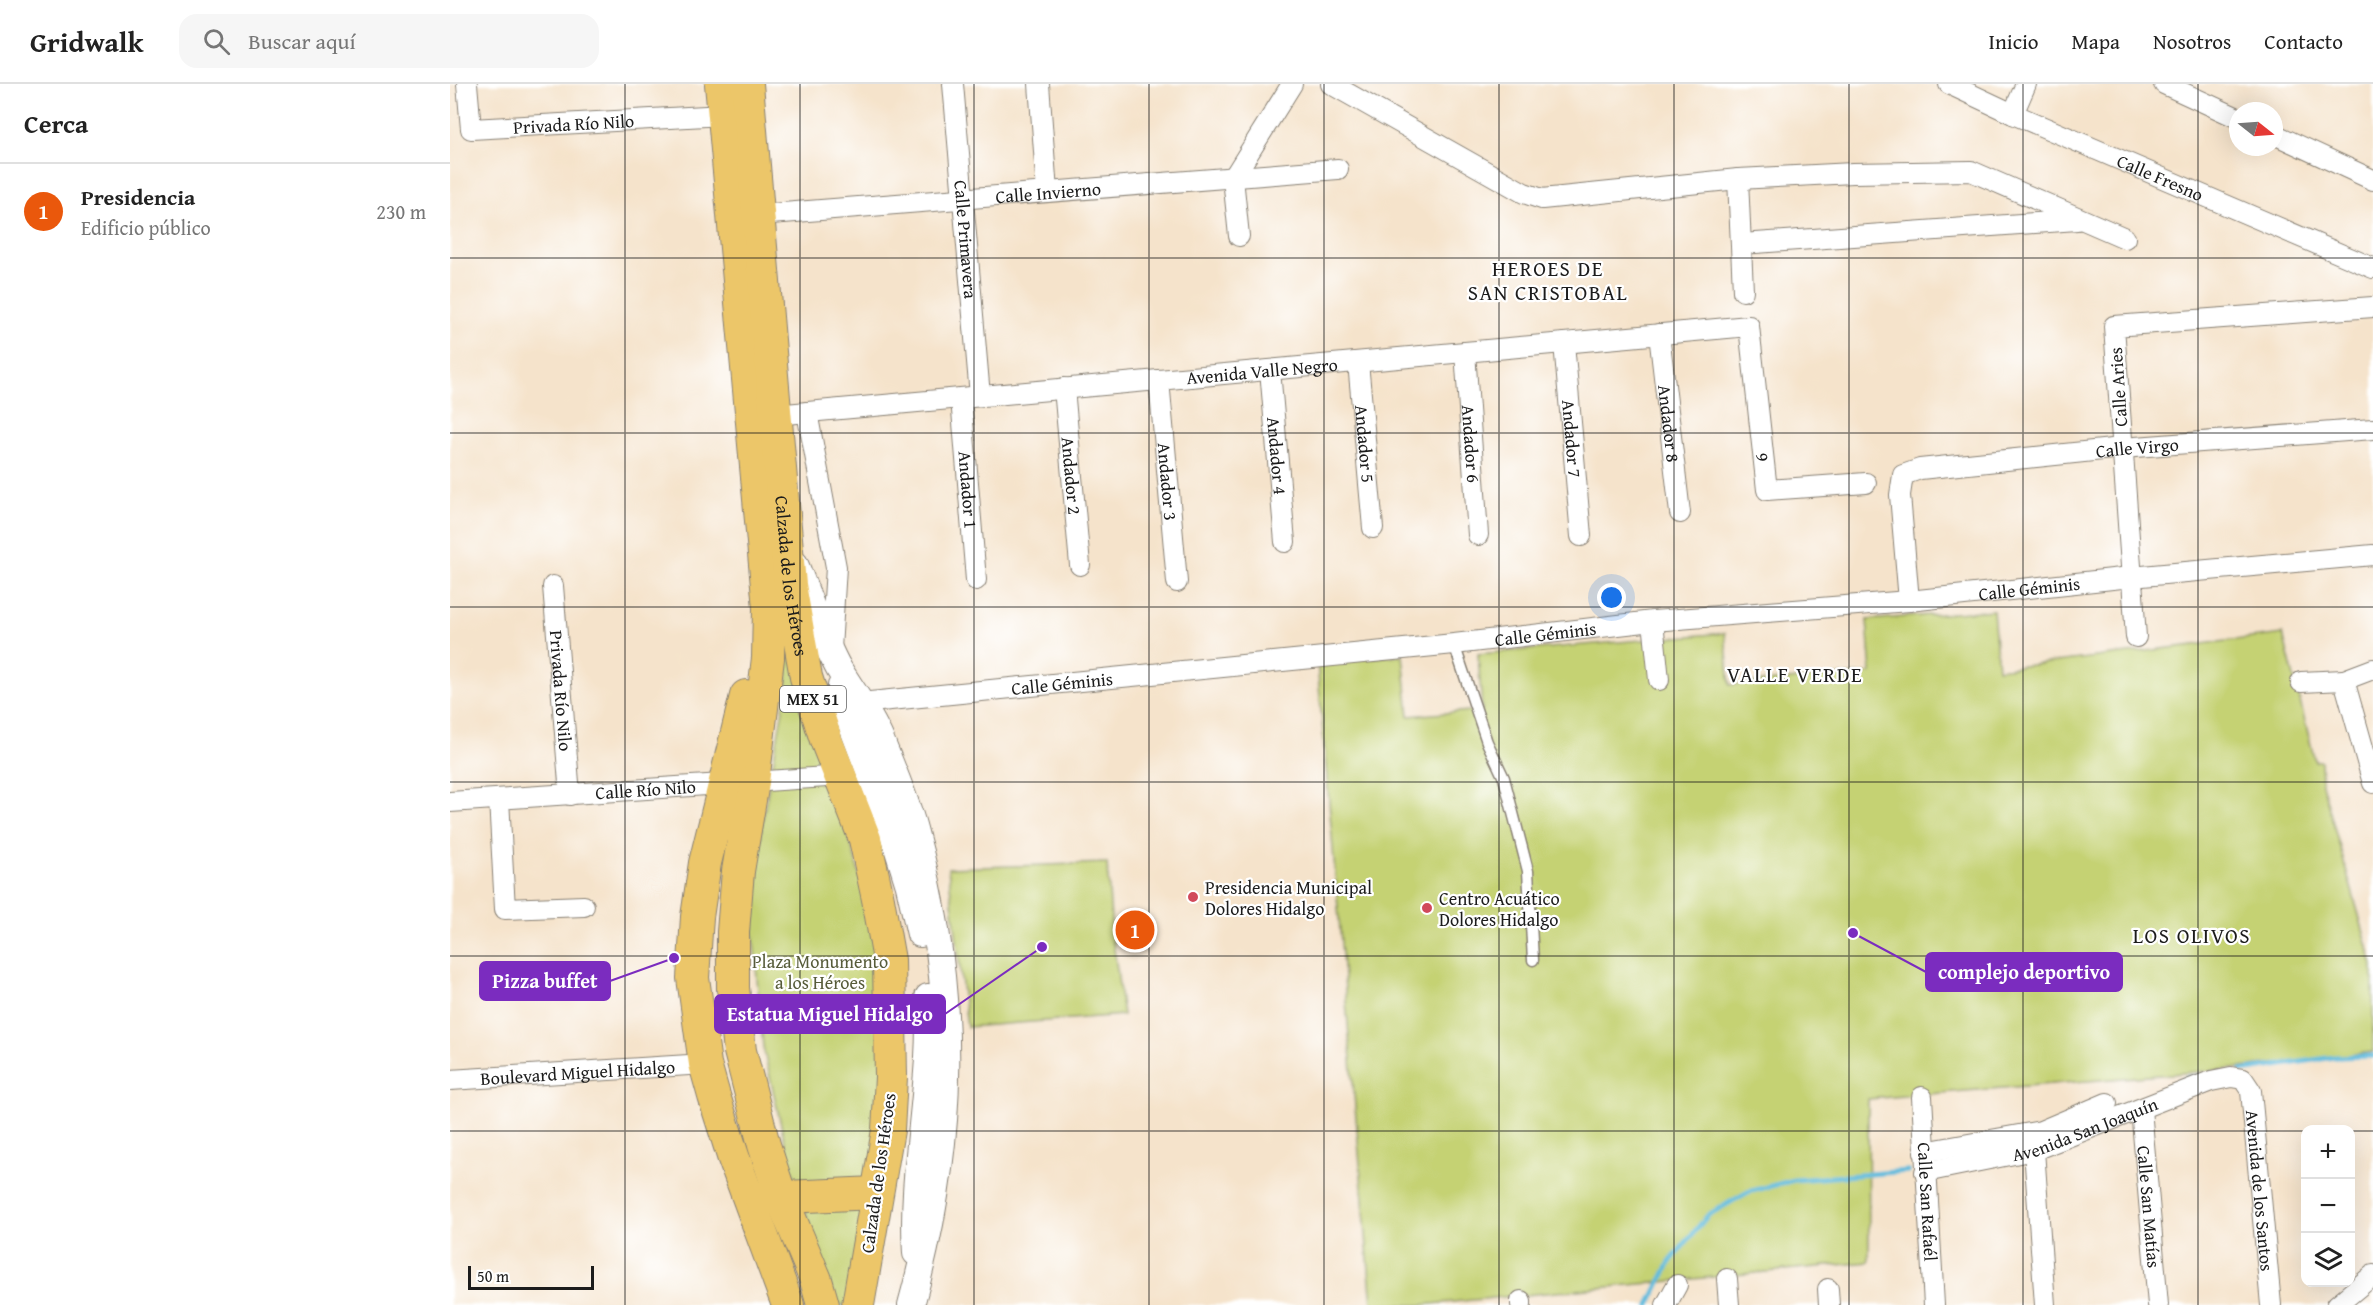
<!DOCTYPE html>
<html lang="es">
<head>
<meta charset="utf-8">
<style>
  :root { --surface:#fff; --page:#f6f6f6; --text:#222; --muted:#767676; --line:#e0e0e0; --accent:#ea580c }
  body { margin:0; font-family:"Gentium Book Plus",serif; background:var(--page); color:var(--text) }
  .controls { position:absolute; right:18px; bottom:18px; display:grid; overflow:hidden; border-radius:12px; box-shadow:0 6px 24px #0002 }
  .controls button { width:54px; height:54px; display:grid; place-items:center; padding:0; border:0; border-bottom:2px solid var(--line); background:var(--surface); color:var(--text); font:30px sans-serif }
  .compass { position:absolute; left:1779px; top:18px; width:54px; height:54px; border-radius:50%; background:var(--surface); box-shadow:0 6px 24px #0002; rotate:107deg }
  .scale { position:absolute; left:18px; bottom:15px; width:126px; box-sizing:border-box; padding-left:6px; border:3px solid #1c1c1c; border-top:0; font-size:16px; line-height:21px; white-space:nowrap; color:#1c1c1c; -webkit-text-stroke:4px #fff; paint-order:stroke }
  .you { position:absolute; left:1162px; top:514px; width:21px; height:21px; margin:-15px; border:4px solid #fff; border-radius:50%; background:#1a73e8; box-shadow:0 0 0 9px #1a73e833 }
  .badge { display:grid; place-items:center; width:39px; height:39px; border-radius:50%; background:var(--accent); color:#fff; font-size:20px; font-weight:700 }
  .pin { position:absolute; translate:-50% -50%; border:3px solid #fff; box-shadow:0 2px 6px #0006 }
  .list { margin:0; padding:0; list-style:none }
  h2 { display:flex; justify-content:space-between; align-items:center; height:78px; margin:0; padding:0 24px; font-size:26px }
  h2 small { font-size:20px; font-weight:400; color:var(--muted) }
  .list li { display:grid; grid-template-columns:39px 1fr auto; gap:18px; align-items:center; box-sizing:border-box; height:96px; padding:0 24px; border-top:2px solid var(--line) }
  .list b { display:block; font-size:22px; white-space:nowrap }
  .list p { margin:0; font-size:20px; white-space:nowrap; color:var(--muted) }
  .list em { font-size:20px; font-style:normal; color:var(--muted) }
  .icon { flex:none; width:33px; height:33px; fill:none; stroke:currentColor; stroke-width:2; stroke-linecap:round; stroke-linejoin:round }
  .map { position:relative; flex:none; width:1923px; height:1221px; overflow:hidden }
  header { display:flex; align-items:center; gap:36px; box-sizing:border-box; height:84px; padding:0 30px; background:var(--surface); border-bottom:2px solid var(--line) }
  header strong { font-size:28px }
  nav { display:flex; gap:33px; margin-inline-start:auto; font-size:21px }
  .search { width:420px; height:54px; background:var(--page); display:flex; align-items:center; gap:15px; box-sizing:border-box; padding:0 21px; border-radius:18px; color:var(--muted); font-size:22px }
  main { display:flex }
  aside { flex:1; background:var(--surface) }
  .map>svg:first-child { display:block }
  .green { fill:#c5d273; stroke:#707748; stroke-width:1.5 }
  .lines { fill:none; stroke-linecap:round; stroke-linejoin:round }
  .stream { stroke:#60bcde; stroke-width:5 }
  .service-casing { stroke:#888074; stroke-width:13 }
  .minor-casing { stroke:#888074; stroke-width:22 }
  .tertiary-casing { stroke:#888074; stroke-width:28 }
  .primary-casing { stroke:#888074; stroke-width:34 }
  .service { stroke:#fff; stroke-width:10 }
  .minor { stroke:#fff; stroke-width:20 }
  .tertiary { stroke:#fff; stroke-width:26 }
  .primary { stroke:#ecc669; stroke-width:32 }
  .grid { fill:none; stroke:#1c1c1c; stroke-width:1.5; stroke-opacity:0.55 }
  .poi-dot { fill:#d1495b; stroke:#fff; stroke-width:2 }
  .labels { text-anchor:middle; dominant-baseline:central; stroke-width:4.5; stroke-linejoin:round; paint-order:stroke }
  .shield { fill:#fff; stroke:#606060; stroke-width:1.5 }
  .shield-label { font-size:16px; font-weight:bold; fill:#1c1c1c }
  .street-label { font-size:18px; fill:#1c1c1c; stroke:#fff }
  .poi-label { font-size:18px; fill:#1c1c1c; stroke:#fff; text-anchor:start }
  .park-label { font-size:18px; fill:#575c3a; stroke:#fff }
  .quarter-label { font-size:21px; letter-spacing:1.5px; fill:#1c1c1c; stroke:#fff }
  .leader { fill:none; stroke:#7b2cbf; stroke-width:2 }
  .callout-dot { fill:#7b2cbf; stroke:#fff; stroke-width:2 }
  .callout { fill:#7b2cbf; stroke:#7b2cbf; stroke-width:2 }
  .callout-label { font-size:20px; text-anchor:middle; font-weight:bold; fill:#fff }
</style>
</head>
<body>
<header>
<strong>Gridwalk</strong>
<div class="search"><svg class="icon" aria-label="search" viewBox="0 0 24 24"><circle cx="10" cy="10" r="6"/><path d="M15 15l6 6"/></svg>Buscar aquí</div>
<nav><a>Inicio</a><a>Mapa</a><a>Nosotros</a><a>Contacto</a></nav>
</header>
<main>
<aside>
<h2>Cerca<small></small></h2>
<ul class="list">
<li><span class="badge">1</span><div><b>Presidencia</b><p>Edificio público</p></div><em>230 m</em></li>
</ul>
</aside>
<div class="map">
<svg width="1923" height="1221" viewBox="0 0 1923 1221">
  <rect width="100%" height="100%" fill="#fff"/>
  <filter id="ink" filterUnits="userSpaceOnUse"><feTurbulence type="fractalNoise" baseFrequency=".0167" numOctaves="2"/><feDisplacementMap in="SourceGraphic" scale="12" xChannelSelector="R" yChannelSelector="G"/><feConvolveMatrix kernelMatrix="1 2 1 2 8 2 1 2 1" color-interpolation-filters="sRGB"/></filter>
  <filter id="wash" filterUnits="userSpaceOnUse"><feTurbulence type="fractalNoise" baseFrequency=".008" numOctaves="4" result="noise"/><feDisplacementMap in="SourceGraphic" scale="24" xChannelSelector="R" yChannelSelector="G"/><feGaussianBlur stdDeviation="1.35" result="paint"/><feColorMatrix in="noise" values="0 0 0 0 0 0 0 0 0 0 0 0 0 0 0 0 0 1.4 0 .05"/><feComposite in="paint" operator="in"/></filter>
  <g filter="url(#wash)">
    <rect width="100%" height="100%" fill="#f5e3cb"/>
    <!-- green -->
    <path class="green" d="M1543,526L1548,585L1833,550L1865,677H1871L1872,700L1923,881V968L1782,985L1418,1015L1419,1178L971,1221H922L867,578L953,571L959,632L1032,626L1028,570L1275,549L1280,601L1421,589L1417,536Z
      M337,571L350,576L434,879L435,1046L403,1221H386L340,1080L313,963L303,848L312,739L337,603Z
      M657,779L662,849L673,931L517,943L498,784Z"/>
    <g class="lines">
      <!-- stream -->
      <path class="stream" d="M1791,987L1884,973L1923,972
        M1715,1005L1737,994L1749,993
        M1199,1221L1220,1178L1258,1131L1298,1108L1344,1096L1458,1087"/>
    </g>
  </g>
  <g filter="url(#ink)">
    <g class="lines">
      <defs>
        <path id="service" d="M1004,560L1037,658L1054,694L1078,787L1083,876"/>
        <g id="minor">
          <path id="s1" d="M17,0L21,45L274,31"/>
          <path id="s2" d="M503,0L530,312"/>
          <path d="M589,0L597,108"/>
          <path d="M881,0L1074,109L1092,115L1288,95L1403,89L1521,87L1675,154"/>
          <path id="s3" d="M1499,0L1563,30L1923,184"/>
          <path d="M1714,0L1788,34"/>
          <path d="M1563,30L1576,0"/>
          <path d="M1824,50L1923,96"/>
          <path d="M1288,95L1293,207"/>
          <path id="s4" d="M308,131L888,85"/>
          <path d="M789,152L783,94L842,0"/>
          <path d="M1292,160L1627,136"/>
          <path id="s5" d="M1209,250L1230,429"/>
          <path id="s6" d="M1114,259L1131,452"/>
          <path id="s7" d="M1015,268L1028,451"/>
          <path id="s8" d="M908,278L923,444"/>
          <path id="s9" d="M820,286L835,458"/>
          <path id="s10" d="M709,296L727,498"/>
          <path id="s11" d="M614,304L630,481"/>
          <path id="s12" d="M511,314L526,496"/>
          <path d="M357,328L386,483L381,565"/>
          <path id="s13" d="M325,331L1299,242L1317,406L1416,399"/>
          <path id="s14" d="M103,502L120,711"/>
          <path id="s15" d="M1459,517L1450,411L1453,391L1470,385L1672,364L1923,345"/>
          <path d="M1203,537L1209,596"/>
          <path d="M1686,553L1664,242L1923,223"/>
          <path d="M1923,585L1894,596L1923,699"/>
          <path d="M1851,598L1894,596"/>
          <path id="s16" d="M400,620L1004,560L1203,537L1459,517L1681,493L1923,471"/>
          <path d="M49,715L55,825L134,822"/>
          <path id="s17" d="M0,718L392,692"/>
          <path id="s18" d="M0,996L255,980"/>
          <path id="s19" d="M1472,1013L1484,1221"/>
          <path id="s20" d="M1691,1025L1708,1221"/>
          <path d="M1584,1066L1595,1221"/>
          <path d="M1474,1068L1591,1047L1657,1019"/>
          <path id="s21" d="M1475,1088L1584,1066L1761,997L1781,993L1793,995L1801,1007L1821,1221"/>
          <path d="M1277,1195L1279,1221"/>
          <path d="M1378,1205L1379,1221"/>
          <path d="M1071,1217V1221"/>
          <path d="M1216,1221L1227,1201"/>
          <path d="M1887,1221L1923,1191"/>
        </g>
        <path id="tertiary" d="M345,480C359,513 372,555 389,585C403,608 420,630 431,656C442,684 456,715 464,745C509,908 506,1058 461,1221
          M391,602L394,621L443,750L459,802L470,850
          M466,1169C460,1084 484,998 478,913"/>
        <g id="primary">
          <path d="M271,0L319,524L318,574L303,698L288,787L283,848V904L290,967L314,1061L331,1113L366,1196L373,1221"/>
          <path id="s22" d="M297,0L340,501L356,593L376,656L415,755L428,815L439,876L441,993L438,1046L408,1221"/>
          <path d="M296,612L255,779L247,833L243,894L255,980L264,1012L283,1072L338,1221"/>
          <path d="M311,1114L426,1109"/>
        </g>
      </defs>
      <!-- service casing -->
      <use href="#service" class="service-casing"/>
      <!-- minor casing -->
      <use href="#minor" class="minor-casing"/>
      <!-- tertiary casing -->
      <use href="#tertiary" class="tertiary-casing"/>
      <!-- primary casing -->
      <use href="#primary" class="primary-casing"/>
      <!-- service -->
      <use href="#service" class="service"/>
      <!-- minor -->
      <use href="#minor" class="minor"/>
      <!-- tertiary -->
      <use href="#tertiary" class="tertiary"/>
      <!-- primary -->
      <use href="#primary" class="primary"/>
    </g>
  </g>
  <!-- grid -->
  <path class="grid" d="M175,0V1221M350,0V1221M524,0V1221M699,0V1221M874,0V1221M1049,0V1221M1224,0V1221M1399,0V1221M1573,0V1221M1748,0V1221M0,174H1923M0,349H1923M0,523H1923M0,698H1923M0,872H1923M0,1047H1856M1900,1047H1923"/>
  <!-- markers -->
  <g class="poi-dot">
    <circle cx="743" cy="813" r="6"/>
    <circle cx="977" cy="824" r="6"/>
  </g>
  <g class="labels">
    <!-- shield labels -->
    <rect class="shield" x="330" y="602" width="66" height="26" rx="4.5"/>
    <g class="shield-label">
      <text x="363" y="615">MEX 51</text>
    </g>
    <!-- street labels -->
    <g class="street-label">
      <text stroke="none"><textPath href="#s1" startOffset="148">Privada Río Nilo</textPath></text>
      <text stroke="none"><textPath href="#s3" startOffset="231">Calle Fresno</textPath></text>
      <text stroke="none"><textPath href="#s4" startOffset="291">Calle Invierno</textPath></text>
      <text stroke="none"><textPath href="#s2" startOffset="156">Calle Primavera</textPath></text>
      <text stroke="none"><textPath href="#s13" startOffset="489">Avenida Valle Negro</textPath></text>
      <text transform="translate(1668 303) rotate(-94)">Calle Aries</text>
      <text stroke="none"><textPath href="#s5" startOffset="90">Andador 8</textPath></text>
      <text stroke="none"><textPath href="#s6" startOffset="96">Andador 7</textPath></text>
      <text stroke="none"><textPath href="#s7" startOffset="92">Andador 6</textPath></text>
      <text stroke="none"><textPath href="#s8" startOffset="82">Andador 5</textPath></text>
      <text stroke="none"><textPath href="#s15" startOffset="363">Calle Virgo</textPath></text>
      <text stroke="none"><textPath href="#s9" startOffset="86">Andador 4</textPath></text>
      <text stroke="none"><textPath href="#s13" startOffset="1110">9</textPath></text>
      <text stroke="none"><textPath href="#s11" startOffset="88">Andador 2</textPath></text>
      <text stroke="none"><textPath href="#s10" startOffset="102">Andador 3</textPath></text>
      <text stroke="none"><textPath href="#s12" startOffset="92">Andador 1</textPath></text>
      <text stroke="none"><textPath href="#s22" startOffset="494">Calzada de los Héroes</textPath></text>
      <text stroke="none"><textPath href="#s16" startOffset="1185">Calle Géminis</textPath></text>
      <text stroke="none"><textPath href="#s16" startOffset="699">Calle Géminis</textPath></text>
      <text stroke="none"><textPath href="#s16" startOffset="213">Calle Géminis</textPath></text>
      <text stroke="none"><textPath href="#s14" startOffset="105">Privada Río Nilo</textPath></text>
      <text stroke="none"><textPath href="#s17" startOffset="196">Calle Río Nilo</textPath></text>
      <text stroke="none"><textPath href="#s18" startOffset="128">Boulevard Miguel Hidalgo</textPath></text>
      <text stroke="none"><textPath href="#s21" startOffset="166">Avenida San Joaquín</textPath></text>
      <text transform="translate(428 1089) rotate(-82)">Calzada de los Héroes</text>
      <text stroke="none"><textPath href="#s21" startOffset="448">Avenida de los Santos</textPath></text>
      <text stroke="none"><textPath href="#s19" startOffset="105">Calle San Rafaél</textPath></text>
      <text stroke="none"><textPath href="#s20" startOffset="98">Calle San Matías</textPath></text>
    </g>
    <!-- poi labels -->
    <g class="poi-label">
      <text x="755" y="803">Presidencia Municipal<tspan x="755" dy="21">Dolores Hidalgo</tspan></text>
      <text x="989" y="814">Centro Acuático<tspan x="989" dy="21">Dolores Hidalgo</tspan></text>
    </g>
    <!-- park labels -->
    <g class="park-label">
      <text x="370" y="877">Plaza Monumento<tspan x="370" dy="21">a los Héroes</tspan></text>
    </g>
    <!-- quarter labels -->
    <g class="quarter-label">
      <text x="1098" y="184">HEROES DE<tspan x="1098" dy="24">SAN CRISTOBAL</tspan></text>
      <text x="1345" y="590">VALLE VERDE</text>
      <text x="1742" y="851">LOS OLIVOS</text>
    </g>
  </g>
  <!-- callouts -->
  <path class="leader" d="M1403 849L1476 888M224 874L160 897M592 863L495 930"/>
  <g class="callout-dot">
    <circle cx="1403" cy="849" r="6"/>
    <circle cx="224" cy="874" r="6"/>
    <circle cx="592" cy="863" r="6"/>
  </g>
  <g class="callout">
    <rect x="1476" y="869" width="196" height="38" rx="6"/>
    <rect x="30" y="878" width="130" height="38" rx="6"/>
    <rect x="265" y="911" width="230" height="38" rx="6"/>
  </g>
  <g class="callout-label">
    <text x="1574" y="895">complejo deportivo</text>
    <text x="95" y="904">Pizza buffet</text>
    <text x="380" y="937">Estatua Miguel Hidalgo</text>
  </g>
</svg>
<div class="controls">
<button>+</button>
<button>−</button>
<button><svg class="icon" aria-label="layers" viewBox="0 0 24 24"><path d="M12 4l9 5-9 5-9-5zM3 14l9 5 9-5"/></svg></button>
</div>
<svg class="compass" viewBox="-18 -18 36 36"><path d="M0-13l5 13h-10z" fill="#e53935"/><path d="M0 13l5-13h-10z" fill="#767676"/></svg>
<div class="scale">50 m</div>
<div class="you"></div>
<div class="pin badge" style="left:685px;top:846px">1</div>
</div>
</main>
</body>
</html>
